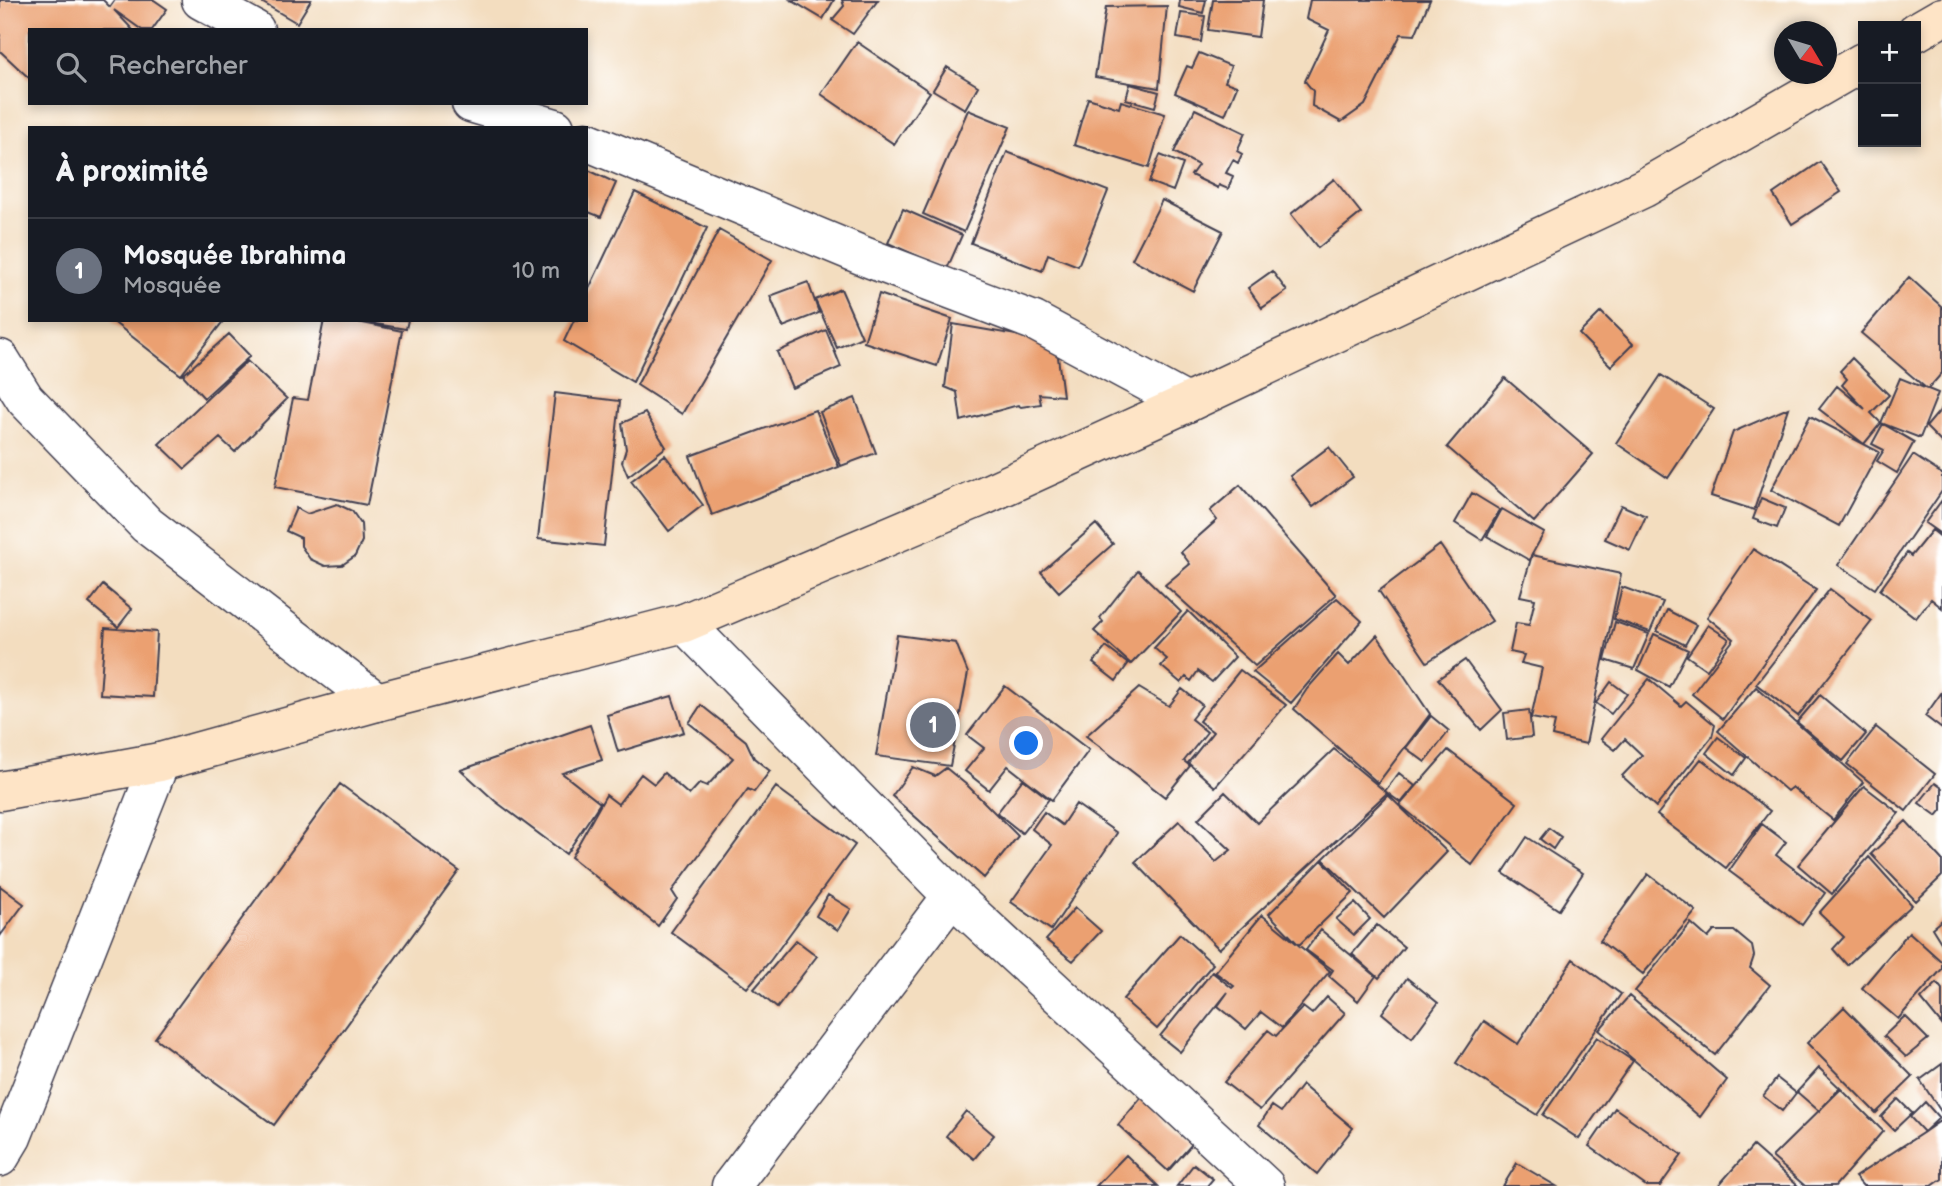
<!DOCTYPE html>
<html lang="fr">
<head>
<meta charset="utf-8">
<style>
  :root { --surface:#171b24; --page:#242831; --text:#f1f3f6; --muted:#9ea1a6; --line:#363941; --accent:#2563eb }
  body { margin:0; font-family:"Balsamiq Sans",sans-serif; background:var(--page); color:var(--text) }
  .controls { position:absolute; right:21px; top:21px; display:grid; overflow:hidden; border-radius:0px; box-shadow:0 4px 10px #0003 }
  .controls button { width:63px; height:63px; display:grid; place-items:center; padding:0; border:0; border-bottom:2px solid var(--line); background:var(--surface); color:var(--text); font:35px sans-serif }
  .compass { position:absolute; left:1774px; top:21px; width:63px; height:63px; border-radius:50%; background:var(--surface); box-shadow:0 4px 10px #0003; rotate:128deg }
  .you { position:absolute; left:1027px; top:744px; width:24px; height:24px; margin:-18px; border:5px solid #fff; border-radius:50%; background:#1a73e8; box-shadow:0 0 0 10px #1a73e833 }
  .badge { display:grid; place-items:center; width:46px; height:46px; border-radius:50%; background:var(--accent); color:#fff; font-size:23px; font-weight:700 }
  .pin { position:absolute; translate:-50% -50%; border:4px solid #fff; box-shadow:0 2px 7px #0006 }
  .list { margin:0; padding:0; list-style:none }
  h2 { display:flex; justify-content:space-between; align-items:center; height:91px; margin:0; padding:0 28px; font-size:30px }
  h2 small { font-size:23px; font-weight:400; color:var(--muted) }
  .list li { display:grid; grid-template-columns:46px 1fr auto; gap:21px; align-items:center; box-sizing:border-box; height:105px; padding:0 28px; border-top:2px solid var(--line) }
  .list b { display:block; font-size:26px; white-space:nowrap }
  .list p { margin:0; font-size:23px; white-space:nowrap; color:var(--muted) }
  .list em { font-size:23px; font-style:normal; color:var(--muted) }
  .icon { flex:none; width:38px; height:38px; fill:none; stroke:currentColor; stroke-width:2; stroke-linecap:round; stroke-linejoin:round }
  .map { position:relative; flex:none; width:1942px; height:1186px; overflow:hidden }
  .search { position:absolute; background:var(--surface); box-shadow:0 4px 10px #0003; left:28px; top:28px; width:560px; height:77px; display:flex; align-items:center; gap:18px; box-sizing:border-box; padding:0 24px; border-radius:0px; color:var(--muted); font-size:26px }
  .panel { position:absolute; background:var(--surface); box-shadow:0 4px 10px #0003; left:28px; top:126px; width:560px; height:196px; border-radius:0px }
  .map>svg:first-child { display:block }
  .building { fill:#eba071 }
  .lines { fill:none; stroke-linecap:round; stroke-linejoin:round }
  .street-casing { stroke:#413e4f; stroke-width:41 }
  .secondary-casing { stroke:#413e4f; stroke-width:41 }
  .street { stroke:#fff; stroke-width:38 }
  .secondary { stroke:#fee4c6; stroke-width:38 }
</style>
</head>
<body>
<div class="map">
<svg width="1942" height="1186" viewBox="0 0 1942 1186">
  <rect width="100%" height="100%" fill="#fff"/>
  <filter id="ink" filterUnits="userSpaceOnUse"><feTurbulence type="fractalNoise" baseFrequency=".0143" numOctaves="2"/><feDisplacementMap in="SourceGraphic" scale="14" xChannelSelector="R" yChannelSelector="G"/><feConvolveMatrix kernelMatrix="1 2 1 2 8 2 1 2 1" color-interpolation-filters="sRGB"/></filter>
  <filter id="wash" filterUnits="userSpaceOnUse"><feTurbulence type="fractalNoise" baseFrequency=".00686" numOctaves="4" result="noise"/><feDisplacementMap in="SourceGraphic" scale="28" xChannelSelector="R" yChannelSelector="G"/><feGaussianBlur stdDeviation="1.57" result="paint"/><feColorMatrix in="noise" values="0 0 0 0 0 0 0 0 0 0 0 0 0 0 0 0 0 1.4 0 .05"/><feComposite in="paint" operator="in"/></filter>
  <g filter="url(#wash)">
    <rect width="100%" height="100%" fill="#f3ddbf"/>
    <g id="blocks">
      <!-- building -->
      <path class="building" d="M0,0H103L110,7L115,0H154L167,9L152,30H142L114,10L133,30H30V79L0,51Z
        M258,0H311L297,23Z
        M791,0H834L823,19Z
        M842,0H878L853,34L832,20L844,6Z
        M1180,0H1206L1203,13L1179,7Z
        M1213,0H1263L1258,37L1208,30Z
        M1310,0H1430L1415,35L1401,34L1365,105L1341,122L1312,106L1313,91L1305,81L1329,30L1306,19Z
        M1167,6L1159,88L1095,77L1106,7Z
        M1181,13L1205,16L1201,42L1177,38Z
        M857,42L930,92L894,144L821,94Z
        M1199,53L1231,66L1225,82L1237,86L1225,115L1175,93L1187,66L1192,68Z
        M947,67L978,86L965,109L933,90Z
        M1130,84L1159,92L1155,107L1126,99Z
        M1088,98L1119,108L1121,101L1165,114L1149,168L1074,145Z
        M1195,109L1245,133L1237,151L1242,154L1238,163L1233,160L1226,173L1233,176L1228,189L1219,185L1218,188L1191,175L1198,165L1174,152Z
        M968,110L1010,127L964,232L923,214Z
        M1007,152L1108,191L1078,266L1048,254L1042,271L971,243Z
        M1160,155L1183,164L1173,191L1149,182Z
        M1820,162L1841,192L1792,224L1773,194Z
        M586,169L616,183L601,217L586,211Z
        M1334,179L1361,213L1318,248L1291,214Z
        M635,192L707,228L633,382L564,341L574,320H586V295Z
        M1162,200L1223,231L1193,291L1132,259Z
        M903,209L962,235L947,269L888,243Z
        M719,230L772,260L682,414L637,385Z
        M1272,271L1287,291L1262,308L1248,288Z
        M1909,277L1942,307V373L1928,389L1938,393L1920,438L1881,423L1900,378L1927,389L1861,333Z
        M808,282L819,313L783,327L770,296Z
        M841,289L862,337L837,348L815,300Z
        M879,294L952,319L937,366L864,342Z
        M1601,312L1633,344L1611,366L1579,334Z
        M111,320H224L181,375Z
        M324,320H348L402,331L367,505L275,487L293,398L308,400Z
        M371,320H408L406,329L370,323Z
        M953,324L1044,340L1055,351L1058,357L1063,396L1039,394L1041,404L1021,407L1018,405L961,421L957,392L945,387Z
        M826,330L841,367L792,388L777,352Z
        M229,334L250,356L204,398L183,375Z
        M1852,358L1889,395L1871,413L1881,423L1864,444L1819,409L1837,386L1865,409L1842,385L1847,379L1840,371Z
        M247,361L287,399L235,452L220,438L185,469L159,444Z
        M1661,375L1714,409L1668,478L1616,443Z
        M1505,378L1593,454L1534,522L1447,447Z
        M555,393L620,401L604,546L538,539Z
        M855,398L876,453L841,466L820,412Z
        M1788,408L1754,510L1711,496L1733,432Z
        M1942,408V443L1926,427Z
        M815,410L839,467L712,515L690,456Z
        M645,413L666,447L628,476L622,462L626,449L622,423Z
        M1810,416L1879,452L1839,526L1771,490Z
        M1883,424L1914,442L1897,473L1877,461L1884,450L1872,444Z
        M1329,447L1353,477L1313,507L1290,476Z
        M665,455L703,505L669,531L631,481Z
        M1913,455L1942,474V491L1875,589L1838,565Z
        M1240,485L1336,595L1255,666L1165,585L1190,564L1181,552L1217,520L1210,511Z
        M1472,493L1500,510L1482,540L1455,523Z
        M1761,498L1785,508L1777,528L1753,519Z
        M1942,500V535L1925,523Z
        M337,504L352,511L361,524L362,541L355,556L342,565L325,566L310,559L301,546V538L286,531L296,508L307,514Z
        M1621,505L1646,516L1630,550L1605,539Z
        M1502,509L1544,533L1529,560L1487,536Z
        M1096,524L1113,544L1059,592L1041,572Z
        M1932,530L1942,538V608L1931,599L1916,618L1880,590L1907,553L1911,556Z
        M1440,545L1492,621L1427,662L1379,591Z
        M1753,549L1816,590L1723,719L1692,694L1734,639L1707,617Z
        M1532,555L1621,574L1586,744L1552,736L1555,722L1531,718L1542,668L1521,663L1524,655L1510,652L1516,623L1529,625L1535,599L1520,596Z
        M1138,570L1181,612L1131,664L1094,631L1103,622L1100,618Z
        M103,585L132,609L118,627L89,603Z
        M1622,587L1663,602L1650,632L1614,619Z
        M1830,589L1872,621L1798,716L1756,684Z
        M1337,598L1362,621L1291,703L1253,672Z
        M1667,610L1696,625L1685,645L1657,631Z
        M1188,611L1235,657L1212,682L1198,671L1191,681L1186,677L1181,683L1161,666L1167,659L1154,648Z
        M1615,622L1649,634L1634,669L1605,660Z
        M1708,625L1729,639L1707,670L1687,656Z
        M105,628L157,632L153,697L100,694Z
        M1654,634L1688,650L1669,687L1638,670Z
        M897,635L956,643L968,673L950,766L876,756Z
        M1377,635L1430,714L1378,783L1294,709L1307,689L1338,654L1349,665Z
        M1106,647L1128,664L1116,681L1093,663Z
        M1465,660L1502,710L1481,730L1438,679Z
        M1240,670L1286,705L1215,787L1188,763L1213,732L1199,721Z
        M1649,679L1681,706L1686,701L1715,725L1712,737L1656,807L1622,776L1642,755L1625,739L1615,750L1601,739Z
        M1611,682L1627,694L1611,714L1596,703Z
        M1005,686L1089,750L1052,800L1008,766L989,790L965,771L984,748L967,735Z
        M1756,687L1863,782L1833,820L1792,787L1787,791L1718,731Z
        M1139,688L1169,706L1182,689L1202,705L1191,719L1207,732L1184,761L1190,766L1165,797L1086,736Z
        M1942,692V729L1925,716Z
        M1820,695L1866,734L1843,761L1797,722Z
        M672,696L684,732L618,752L607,715Z
        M701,705L746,741L754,758L770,771L754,792L748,789L672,891L677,899L658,926L571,857L606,795L618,804L641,774L654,784L664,773L689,795L700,783L707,786L733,758L689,723Z
        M1529,710L1532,737L1507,740L1504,713Z
        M1431,716L1449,731L1425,762L1406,748Z
        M590,725L602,760L562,773L600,803L566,854L495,801L461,770Z
        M1876,727L1935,774L1906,811L1847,764Z
        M1718,737L1746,758L1734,775L1706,753Z
        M1334,749L1387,793L1219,949L1135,862L1179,821L1216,862L1231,850L1198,819L1225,792L1257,823Z
        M1448,750L1517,803L1472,865L1400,805Z
        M1701,759L1770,811L1726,868L1657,815Z
        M913,767L935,776L946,768L968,786L1018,836L984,878L892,796Z
        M1399,773L1415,786L1401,803L1385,791Z
        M1023,779L1049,799L1022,833L997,813Z
        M1935,783L1942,788V810L1937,816L1919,803Z
        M340,784L459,871L274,1125L155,1038Z
        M1864,786L1899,813L1832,894L1798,865Z
        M776,787L855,845L770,961L747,988L671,932Z
        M1388,795L1447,852L1384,918L1323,859Z
        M1076,804L1117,833L1051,930L1011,902L1052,845L1032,829L1044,812L1062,825Z
        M1906,821L1942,860V876L1916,901L1871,854Z
        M1762,824L1786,842L1776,855L1825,893L1802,925L1729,871Z
        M1549,828L1561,837L1553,849L1540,839Z
        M1527,837L1583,873L1559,910L1503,873Z
        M1869,857L1912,905L1847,965L1833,949L1844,937L1819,913Z
        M1322,860L1353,893L1299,945L1269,914Z
        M1648,874L1696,911L1643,974L1600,941Z
        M0,886L24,904L0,936Z
        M828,895L851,909L838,930L816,916Z
        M1355,903L1370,919L1354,935L1336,919Z
        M1075,908L1101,931L1073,961L1046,940Z
        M1262,915L1330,971L1282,1028L1261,1012L1246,1029L1218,1006L1228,992L1180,1052L1160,1036L1212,972L1232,988L1234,986L1215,972Z
        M1942,920V944L1932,928Z
        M1691,923L1708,938L1714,931H1734L1752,946L1754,956L1750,968L1770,985L1715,1055L1635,991Z
        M1377,925L1404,947L1379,978L1352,954Z
        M1321,930L1376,976L1358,1001L1329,976L1333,970L1306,950Z
        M1909,932L1942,962V969L1898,1019L1862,988Z
        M1180,934L1213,964L1157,1029L1123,999Z
        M796,940L817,956L777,1008L754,989Z
        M1573,959L1621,994L1537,1115L1456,1063L1484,1021L1518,1044Z
        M1407,978L1438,1003L1412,1038L1382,1013Z
        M1937,983L1942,989V1025L1921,999Z
        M1629,996L1727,1080L1700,1117L1599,1030Z
        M1327,997L1345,1013L1260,1110L1224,1082L1268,1030L1276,1036L1303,1007L1312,1014Z
        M1844,1007L1913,1077L1876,1113L1807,1043Z
        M1905,1016L1928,1039L1906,1057L1884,1036Z
        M1597,1037L1633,1061L1579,1139L1543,1115Z
        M1942,1064V1113L1920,1080Z
        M1819,1068L1840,1088L1819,1111L1797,1092Z
        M1777,1078L1796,1093L1782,1111L1763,1096Z
        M1302,1085L1353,1128L1317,1174L1259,1125L1272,1106L1281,1112Z
        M1841,1089L1883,1131L1835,1186H1805L1772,1157Z
        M1142,1097L1193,1143L1168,1171L1118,1125Z
        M1898,1099L1912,1113L1894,1130L1881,1117Z
        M1925,1102L1939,1118L1924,1132L1940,1121L1942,1124V1179L1932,1186H1863L1855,1177L1924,1132L1910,1117Z
        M1615,1108L1682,1155L1660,1186H1646L1589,1146Z
        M966,1111L994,1135L974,1159L946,1136Z
        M1753,1146L1798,1186H1718Z
        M1126,1155L1158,1186H1096Z
        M1517,1163L1556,1186H1503Z
        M1194,1164L1213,1179L1207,1186H1177Z"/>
    </g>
  </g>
  <g filter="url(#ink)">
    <use href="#blocks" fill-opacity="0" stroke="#413e4f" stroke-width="2"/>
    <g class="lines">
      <defs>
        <path id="street" d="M201,0L255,30
          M471,103L555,128
          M586,141L866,257L1034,321L1187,403
          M0,359L25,399L147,525L377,702
          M684,623L952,896L1265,1186
          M0,1157L12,1137L160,762
          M731,1186L952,896"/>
        <path id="secondary" d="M1916,32L1942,17
          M0,791L160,762L377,702L684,623L981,497L1187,403L1644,188L1863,62"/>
      </defs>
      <!-- street casing -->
      <use href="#street" class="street-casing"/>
      <!-- secondary casing -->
      <use href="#secondary" class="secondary-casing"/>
      <!-- street -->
      <use href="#street" class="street"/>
      <!-- secondary -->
      <use href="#secondary" class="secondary"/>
    </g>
  </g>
</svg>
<div class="controls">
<button>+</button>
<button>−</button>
</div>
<svg class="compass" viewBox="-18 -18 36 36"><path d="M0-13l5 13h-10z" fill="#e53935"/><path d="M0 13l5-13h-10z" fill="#9ea1a6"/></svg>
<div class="you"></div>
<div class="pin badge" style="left:933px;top:725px;background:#6b7280">1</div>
<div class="search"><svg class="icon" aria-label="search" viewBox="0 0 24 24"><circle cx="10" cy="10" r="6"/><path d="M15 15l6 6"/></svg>Rechercher</div>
<section class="panel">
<h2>À proximité<small></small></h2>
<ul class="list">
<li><span class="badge" style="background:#6b7280">1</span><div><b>Mosquée Ibrahima</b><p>Mosquée</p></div><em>10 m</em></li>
</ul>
</section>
</div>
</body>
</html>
